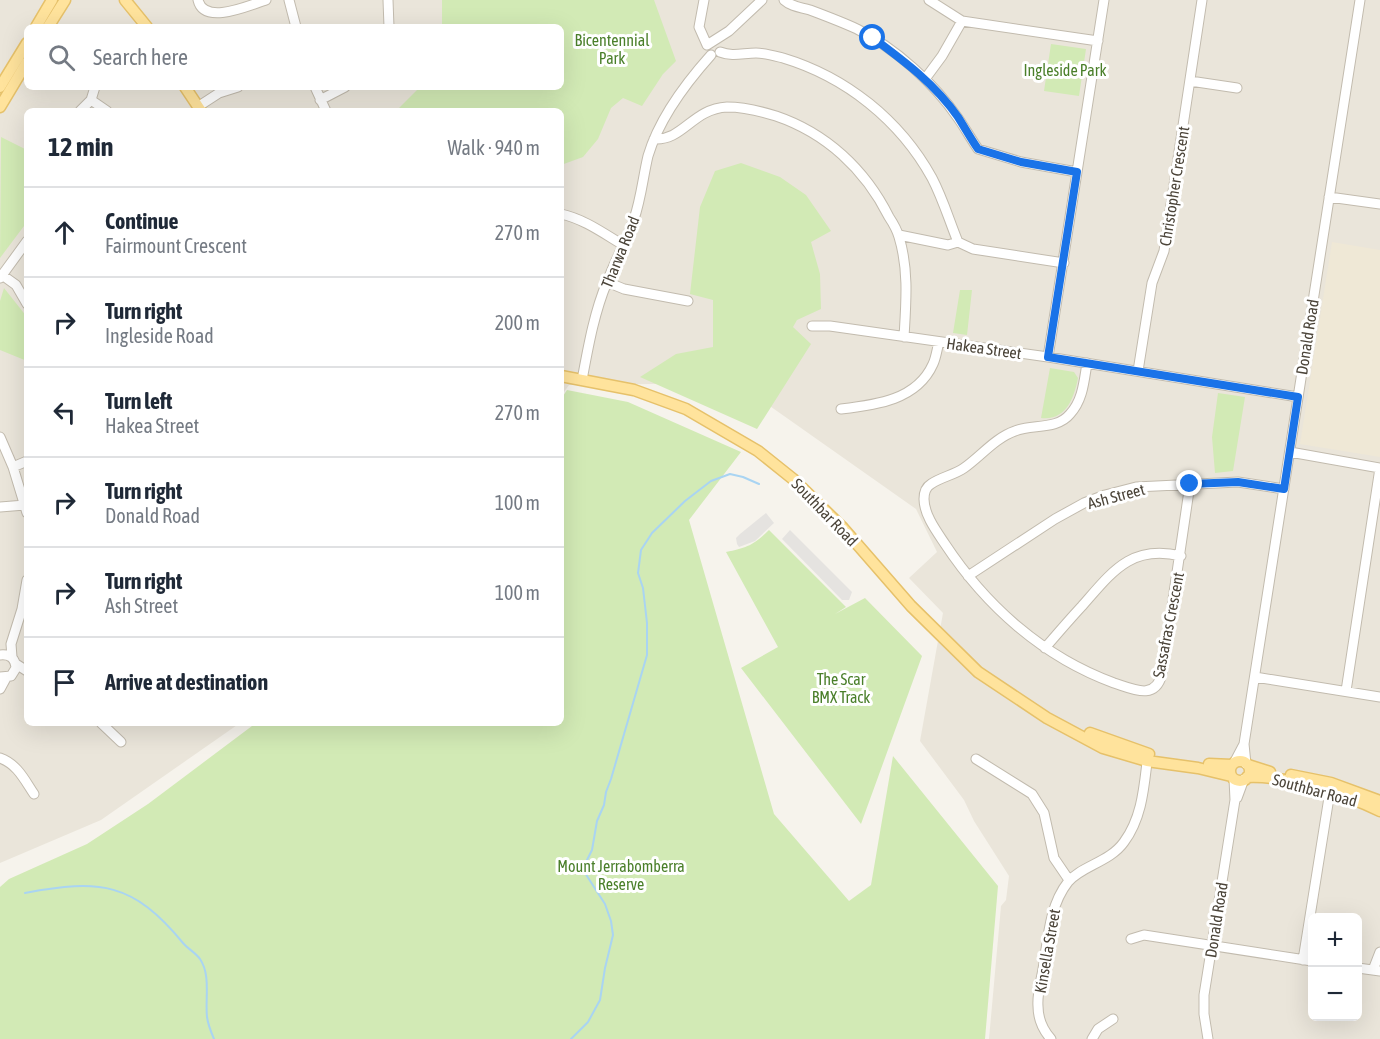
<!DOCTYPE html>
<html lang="en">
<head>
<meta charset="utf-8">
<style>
  :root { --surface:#fff; --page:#f2f2f3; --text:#1f2937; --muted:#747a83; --line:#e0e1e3 }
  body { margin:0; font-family:"Asap Condensed",sans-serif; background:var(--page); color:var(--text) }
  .controls { position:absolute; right:18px; bottom:18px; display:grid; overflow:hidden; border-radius:9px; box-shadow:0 6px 24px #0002 }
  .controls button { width:54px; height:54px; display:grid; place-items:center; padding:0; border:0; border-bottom:2px solid var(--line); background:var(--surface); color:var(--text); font:30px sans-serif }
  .stop { position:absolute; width:18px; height:18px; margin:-14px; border:4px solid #1a73e8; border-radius:50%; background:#fff }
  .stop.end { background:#1a73e8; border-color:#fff; box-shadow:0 2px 6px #0008 }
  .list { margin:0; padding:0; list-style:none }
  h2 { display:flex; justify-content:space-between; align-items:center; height:78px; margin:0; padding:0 24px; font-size:26px }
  h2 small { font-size:20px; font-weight:400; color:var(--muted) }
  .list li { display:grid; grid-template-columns:39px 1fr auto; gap:18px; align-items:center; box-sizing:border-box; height:90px; padding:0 24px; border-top:2px solid var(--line) }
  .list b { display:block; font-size:22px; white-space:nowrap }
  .list p { margin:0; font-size:20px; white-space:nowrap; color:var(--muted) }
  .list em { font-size:20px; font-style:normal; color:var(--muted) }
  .icon { flex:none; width:33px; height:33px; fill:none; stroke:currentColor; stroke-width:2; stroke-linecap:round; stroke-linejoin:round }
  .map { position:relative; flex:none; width:1380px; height:1039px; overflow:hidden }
  .search { position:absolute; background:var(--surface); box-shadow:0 6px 24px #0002; left:24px; top:24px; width:540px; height:66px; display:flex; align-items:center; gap:15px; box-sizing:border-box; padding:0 21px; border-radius:9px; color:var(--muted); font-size:22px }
  .panel { position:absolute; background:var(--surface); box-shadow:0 6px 24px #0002; left:24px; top:108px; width:540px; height:618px; border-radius:9px }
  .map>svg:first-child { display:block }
  .residential { fill:#eae5da; fill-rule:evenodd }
  .education { fill:#efe8d6 }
  .green { fill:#d2eab5 }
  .parking { fill:#e5e3e0 }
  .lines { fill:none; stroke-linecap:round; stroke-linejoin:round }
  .stream { stroke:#a9d4f2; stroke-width:2 }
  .minor-casing { stroke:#c2bbae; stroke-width:11 }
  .major-casing { stroke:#e6c16a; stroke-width:13 }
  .minor { stroke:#fff; stroke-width:9 }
  .major { stroke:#ffe39c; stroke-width:10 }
  .route { stroke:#1a73e8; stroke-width:8 }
  .labels { text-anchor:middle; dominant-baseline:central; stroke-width:6; stroke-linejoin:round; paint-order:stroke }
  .park-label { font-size:16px; fill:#4a7f2a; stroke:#fff }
  .street-label { font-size:16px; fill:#4b4439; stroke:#fff }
</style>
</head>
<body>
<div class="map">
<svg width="1380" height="1039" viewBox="0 0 1380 1039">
  <rect width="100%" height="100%" fill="#f6f3ec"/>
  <!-- residential -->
  <path class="residential" d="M0,0H1380V1039H989L1001,906L1006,900L1009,876L974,821L964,800L920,741L943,613L909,578L937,552L916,509L737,383L569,385L561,396V111H27V723H240L101,820L0,863ZM27,27H561V87H27ZM1312,918H1358V1016H1312Z"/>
  <!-- education -->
  <path class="education" d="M1332,242L1380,250V457L1300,444Z"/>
  <!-- green -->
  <path class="green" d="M442,0H654L676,61L663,74L642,106L623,98L611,108L598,139L583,157L561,165V111H396L420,87H561V27H442Z
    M1051,44L1086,49L1079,96L1044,91Z
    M1,137L27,150V222L0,258Z
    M741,163L780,177L806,195L831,231L811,242L820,274L821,309L797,320L793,327L811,344L757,429L640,377L676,354L713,347V300L690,294L700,207L715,171Z
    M4,288L27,317V361L0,350V301Z
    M960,290H972L967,335L953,333Z
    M1050,368L1074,372L1078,378C1074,398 1066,421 1041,418Z
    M567,390L628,402L741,452L689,520L774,814L849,901L871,885L893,756L998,886L985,1039H0V887L9,879L87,844L148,804L256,723H561V399Z
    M1218,393L1245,397L1233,471L1215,473L1212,437Z
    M769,530L846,607L835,614L865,598L922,656L861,824L741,668L778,647L726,552C747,548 754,545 769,530Z"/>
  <!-- parking -->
  <path class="parking" d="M766,513L774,523L755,541L739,547L737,544L736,538L740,534Z
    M790,530L852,592L849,600H842L782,539Z"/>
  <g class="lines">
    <!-- stream -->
    <path class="stream" d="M25,893C100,879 133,882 183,943C188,949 196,953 200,959C211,975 205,999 207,1017C208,1024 211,1032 214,1039
      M571,1039L588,1022L600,1000L605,968L613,935L611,921L605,904L585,873V864L592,850L597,821L604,805L606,792L611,779L647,655V623L643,588L638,573L641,550L652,533L685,501L711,481L730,474L743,477L759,484"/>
    <defs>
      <path id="minor" d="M198,0C204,26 250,5 266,0
        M289,0L296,27
        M388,0L389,27
        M704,0L699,27L707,45
        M784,0C792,7 800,7 810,10C826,16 842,22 857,29C895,48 934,83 958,118C965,128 971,139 978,149L1021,162L1077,172
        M929,0L962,21L1098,41
        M707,45L729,31L762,0
        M720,52C733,57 743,53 756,53C765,53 775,56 783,58C846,77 900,120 932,178C943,199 949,220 958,242
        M925,79L942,56L962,21
        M1190,81L1237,88
        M315,87L326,111
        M91,100L107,111
        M320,100L345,87
        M199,106L219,93L238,87
        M80,111L91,100L95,87
        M654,139C683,141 692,109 727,107C744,107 760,111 776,116C826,133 865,169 889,217C893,223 897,230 899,237C909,270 906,303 904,337
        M1329,197L1380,204
        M561,214C584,219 603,233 623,245
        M899,235L948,245L958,242L973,249L1064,263
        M2,275L16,285L27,304
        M0,278L27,241
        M607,282L624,289L688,301
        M812,326H830L1048,357L1298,397
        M1048,357L1104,0
        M1087,363C1084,381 1083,400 1070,414C1057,430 1032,424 1015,431C995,438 981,456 964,468C954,475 941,477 931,484C926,487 924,493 924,499C924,515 937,532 945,544C986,606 1043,657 1114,683C1133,689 1155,701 1162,674L1190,484
        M1138,371L1152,283L1164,251L1202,0
        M582,380C588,348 594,313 607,282C615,261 626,241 634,219C641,199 643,177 648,156C659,119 685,84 711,55
        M841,409C876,405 917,400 933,364C936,358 937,349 939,342
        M0,437L13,467L27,513
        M1290,452L1380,468
        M13,467L27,461
        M0,507L25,505
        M968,576L1055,519L1084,503L1105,495L1136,487L1238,482L1284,489
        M1045,648C1057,634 1069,620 1082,606C1112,572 1131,544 1181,556
        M0,655C10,654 15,658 16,668L11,676L0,677
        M12,657L11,644L22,609L27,580
        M16,664L27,671
        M1255,677L1380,697
        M0,689L6,678
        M1346,691L1380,468
        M101,723L121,742
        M0,758C17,764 24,779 34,794
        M976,759L1032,794L1044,813L1054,858L1069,880
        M1234,763L1244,744
        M1246,764L1244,744L1360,0
        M1237,798L1244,779
        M1131,939L1144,935L1312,961
        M1303,960L1331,785
        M1358,968L1380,971
        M1373,970L1380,952
        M1051,1039C1043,1030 1038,1018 1038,1006C1037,994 1041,981 1043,969C1048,940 1049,906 1068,882C1081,866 1110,862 1124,842C1143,816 1144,785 1148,754
        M1092,1039L1098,1029L1113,1019
        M1208,1039L1204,1014V995L1235,800L1234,779"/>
      <path id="major" d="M125,0L147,27
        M36,27L52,0
        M48,27L65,0
        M0,87L27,43
        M185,87L201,111
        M0,107L27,62
        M561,376L634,390L686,409L758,451L793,479L843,528L911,606L978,672L1047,718L1103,748L1147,761L1198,768L1231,776
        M1090,733L1149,754
        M1230 771a10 10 0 1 1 20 0a10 10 0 1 1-20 0Z
        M1209,764L1232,765
        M1248,765L1270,772
        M1291,775L1331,783L1380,801
        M1247,777C1286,775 1346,794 1380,811"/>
    </defs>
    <!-- minor casing -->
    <use href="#minor" class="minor-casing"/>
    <!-- major casing -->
    <use href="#major" class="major-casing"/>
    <!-- minor -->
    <use href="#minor" class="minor"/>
    <!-- major -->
    <use href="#major" class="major"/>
  </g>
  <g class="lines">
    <!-- route -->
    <path class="route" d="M873,38C904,61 935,84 958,117C965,128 971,139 978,149L1021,162L1077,172L1048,357L1298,397L1284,489L1238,482L1190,484"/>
  </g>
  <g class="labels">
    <!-- park labels -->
    <g class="park-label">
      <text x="612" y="40">Bicentennial<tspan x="612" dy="18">Park</tspan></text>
      <text x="1065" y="70">Ingleside Park</text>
      <text x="841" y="679">The Scar<tspan x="841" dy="18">BMX Track</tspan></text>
      <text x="621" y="866">Mount Jerrabomberra<tspan x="621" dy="18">Reserve</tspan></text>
    </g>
    <!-- street labels -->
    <g class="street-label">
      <text transform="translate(1174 186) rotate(-81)">Christopher Crescent</text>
      <text transform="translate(620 252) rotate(-68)">Tharwa Road</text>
      <text transform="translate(1307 337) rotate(-81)">Donald Road</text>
      <text transform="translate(984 348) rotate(8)">Hakea Street</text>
      <text transform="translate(1116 496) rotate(-15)">Ash Street</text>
      <text transform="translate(825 512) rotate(46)">Southbar Road</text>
      <text transform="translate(1168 625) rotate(-79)">Sassafras Crescent</text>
      <text transform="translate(1315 790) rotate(15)">Southbar Road</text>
      <text transform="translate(1216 920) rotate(-81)">Donald Road</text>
      <text transform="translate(1047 951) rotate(-80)">Kinsella Street</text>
    </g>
  </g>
</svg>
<div class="controls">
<button>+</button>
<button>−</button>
</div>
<div class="stop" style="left:873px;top:38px"></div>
<div class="stop end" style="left:1190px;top:484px"></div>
<div class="search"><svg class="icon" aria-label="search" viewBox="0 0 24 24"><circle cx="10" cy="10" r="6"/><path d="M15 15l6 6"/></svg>Search here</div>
<section class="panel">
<h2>12 min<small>Walk · 940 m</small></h2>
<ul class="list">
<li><svg class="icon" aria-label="ahead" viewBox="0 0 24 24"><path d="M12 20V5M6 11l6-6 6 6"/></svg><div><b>Continue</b><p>Fairmount Crescent</p></div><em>270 m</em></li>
<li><svg class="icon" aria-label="right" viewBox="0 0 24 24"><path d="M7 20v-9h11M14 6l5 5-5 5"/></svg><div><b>Turn right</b><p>Ingleside Road</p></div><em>200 m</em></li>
<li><svg class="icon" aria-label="left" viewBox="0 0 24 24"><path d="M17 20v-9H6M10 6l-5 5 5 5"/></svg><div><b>Turn left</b><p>Hakea Street</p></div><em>270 m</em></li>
<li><svg class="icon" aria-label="right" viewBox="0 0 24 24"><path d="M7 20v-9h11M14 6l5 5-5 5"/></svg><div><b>Turn right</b><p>Donald Road</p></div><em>100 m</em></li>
<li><svg class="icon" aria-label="right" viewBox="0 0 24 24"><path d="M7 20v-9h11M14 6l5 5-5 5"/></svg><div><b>Turn right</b><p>Ash Street</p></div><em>100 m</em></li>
<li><svg class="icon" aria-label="arrive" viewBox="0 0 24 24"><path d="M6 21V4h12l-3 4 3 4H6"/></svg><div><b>Arrive at destination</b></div></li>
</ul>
</section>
</div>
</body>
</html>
